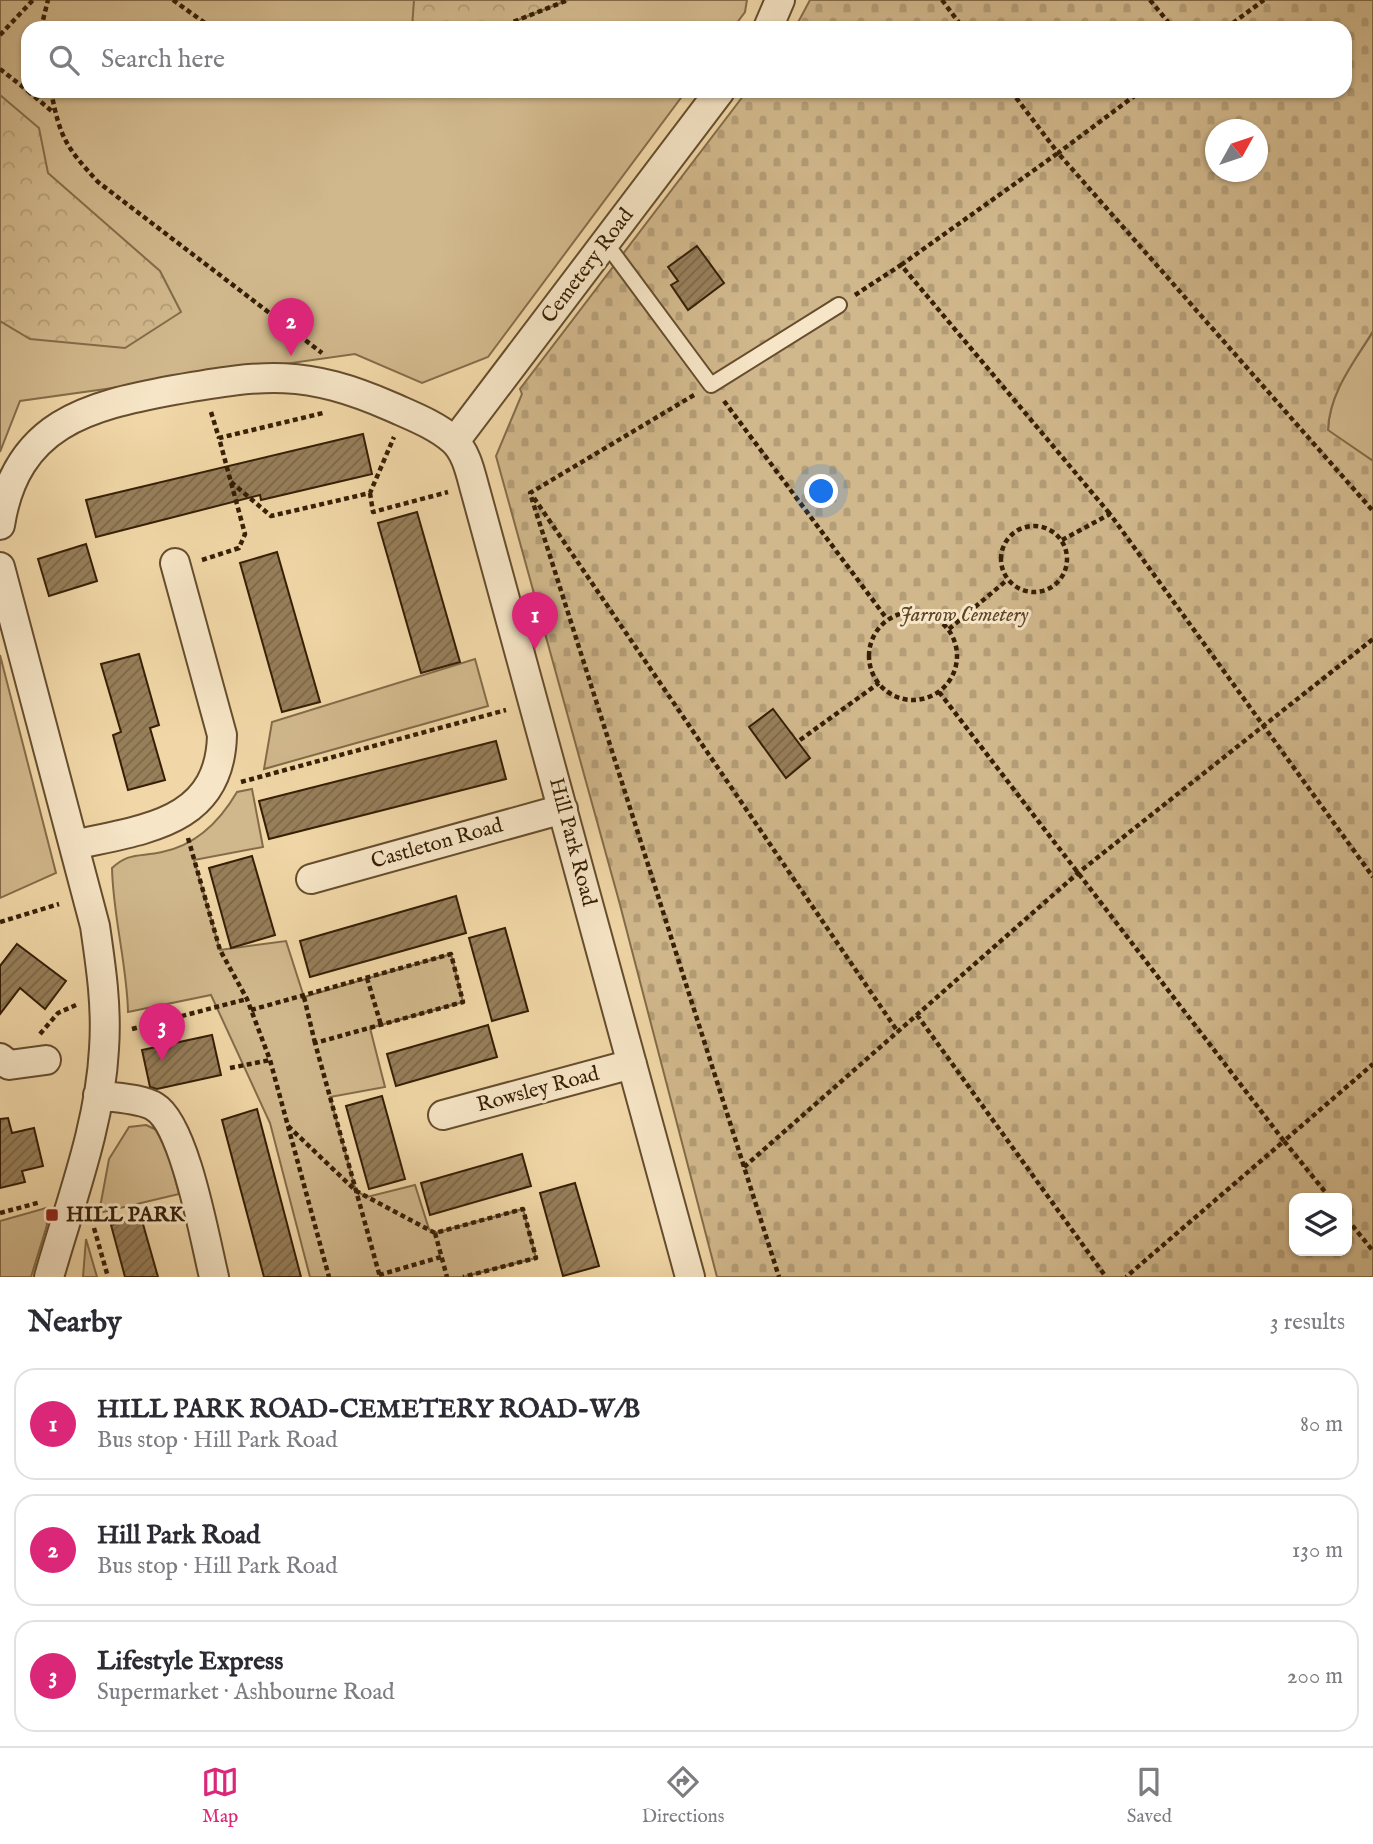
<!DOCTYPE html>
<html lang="en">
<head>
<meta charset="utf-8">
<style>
  :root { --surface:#fff; --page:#f7f7f7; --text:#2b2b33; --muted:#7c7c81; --line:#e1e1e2; --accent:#db2777 }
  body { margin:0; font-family:"IM FELL English",serif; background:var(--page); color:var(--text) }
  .controls { position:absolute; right:21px; bottom:21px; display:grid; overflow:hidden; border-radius:14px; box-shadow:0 2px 5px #0004 }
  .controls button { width:63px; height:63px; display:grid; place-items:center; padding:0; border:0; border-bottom:2px solid var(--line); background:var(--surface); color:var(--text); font:35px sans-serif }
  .compass { position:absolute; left:1205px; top:119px; width:63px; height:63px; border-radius:50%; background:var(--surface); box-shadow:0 2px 5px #0004; rotate:50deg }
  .you { position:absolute; left:822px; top:492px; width:24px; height:24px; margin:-18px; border:5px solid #fff; border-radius:50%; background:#1a73e8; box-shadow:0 0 0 10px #1a73e833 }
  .badge { display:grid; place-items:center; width:46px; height:46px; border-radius:50%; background:var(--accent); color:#fff; font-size:23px; font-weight:700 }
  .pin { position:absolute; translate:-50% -58px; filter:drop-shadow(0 2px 4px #0008) }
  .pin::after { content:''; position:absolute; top:37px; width:24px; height:21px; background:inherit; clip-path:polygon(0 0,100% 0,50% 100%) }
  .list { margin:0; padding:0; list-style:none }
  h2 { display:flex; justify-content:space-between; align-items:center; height:91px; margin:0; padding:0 28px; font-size:30px }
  h2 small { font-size:23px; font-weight:400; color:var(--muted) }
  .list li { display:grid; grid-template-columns:46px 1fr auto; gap:21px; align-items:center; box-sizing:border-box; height:112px; margin:0 14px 14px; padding:0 14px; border:2px solid var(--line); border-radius:21px }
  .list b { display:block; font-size:26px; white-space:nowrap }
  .list p { margin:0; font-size:23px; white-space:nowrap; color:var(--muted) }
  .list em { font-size:23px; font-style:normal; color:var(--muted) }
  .icon { flex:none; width:38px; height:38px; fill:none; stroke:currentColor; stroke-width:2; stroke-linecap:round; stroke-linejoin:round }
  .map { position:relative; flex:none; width:1373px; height:1277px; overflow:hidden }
  .search { position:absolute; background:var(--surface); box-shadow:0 2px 5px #0004; left:21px; right:21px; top:21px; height:77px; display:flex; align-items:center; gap:18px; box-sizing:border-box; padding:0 24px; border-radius:21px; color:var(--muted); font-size:26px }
  .sheet { height:469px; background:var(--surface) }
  nav { display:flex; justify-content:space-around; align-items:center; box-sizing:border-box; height:98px; border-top:2px solid var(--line); background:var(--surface); font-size:19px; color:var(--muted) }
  nav a { display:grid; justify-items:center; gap:4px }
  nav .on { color:var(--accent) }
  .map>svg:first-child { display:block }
  .green { fill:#d1b88c; stroke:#846c49; stroke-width:2 }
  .forest { fill:url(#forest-crowns); stroke:#846c49; stroke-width:2 }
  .cemetery { fill:url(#cemetery-stones); stroke:#846c49; stroke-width:2; fill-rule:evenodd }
  .building { fill:url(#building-hatch); stroke:#361f06; stroke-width:2 }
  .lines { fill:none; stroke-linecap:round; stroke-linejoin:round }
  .lane-casing { stroke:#654d2e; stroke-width:18 }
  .street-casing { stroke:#654d2e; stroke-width:32 }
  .path { stroke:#361f06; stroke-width:4.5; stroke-dasharray:5 3.5; stroke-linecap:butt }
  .lane { stroke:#f6e5c6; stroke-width:14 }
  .street { stroke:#f6e5c6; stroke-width:28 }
  .poi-dot { fill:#8f2418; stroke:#f6e5c6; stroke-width:2.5 }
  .labels { text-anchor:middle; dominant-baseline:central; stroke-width:6; stroke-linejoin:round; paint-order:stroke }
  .street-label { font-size:21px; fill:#361f06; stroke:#f6e5c6 }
  .park-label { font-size:21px; font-style:italic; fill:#5d4528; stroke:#f6e5c6 }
  .poi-label { font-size:21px; font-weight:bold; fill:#361f06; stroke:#f6e5c6; text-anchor:start }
</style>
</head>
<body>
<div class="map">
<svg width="1373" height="1277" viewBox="0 0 1373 1277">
  <defs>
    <pattern id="forest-crowns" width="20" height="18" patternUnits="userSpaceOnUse" patternTransform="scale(1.75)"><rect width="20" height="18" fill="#d1b88c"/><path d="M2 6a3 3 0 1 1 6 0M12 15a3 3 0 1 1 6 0" fill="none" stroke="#b49e77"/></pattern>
    <pattern id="cemetery-stones" width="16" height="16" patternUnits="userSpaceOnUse" patternTransform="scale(1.75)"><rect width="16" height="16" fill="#d1b88c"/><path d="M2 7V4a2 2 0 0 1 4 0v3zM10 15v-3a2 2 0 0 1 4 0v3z" fill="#b49e77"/></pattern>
    <pattern id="building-hatch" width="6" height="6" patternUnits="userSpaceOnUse" patternTransform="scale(1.75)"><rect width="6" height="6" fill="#977f5a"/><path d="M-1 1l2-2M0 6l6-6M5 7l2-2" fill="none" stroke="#7c6748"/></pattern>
  </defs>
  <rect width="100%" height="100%" fill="#f1d7a7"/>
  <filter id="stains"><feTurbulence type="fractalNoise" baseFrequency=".00286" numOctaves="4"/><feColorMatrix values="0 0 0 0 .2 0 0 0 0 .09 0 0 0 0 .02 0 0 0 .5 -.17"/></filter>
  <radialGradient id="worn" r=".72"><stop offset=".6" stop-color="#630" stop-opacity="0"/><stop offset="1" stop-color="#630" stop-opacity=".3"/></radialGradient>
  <!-- green -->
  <path class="green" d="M0,0H747L745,12L733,28H28V91H686L488,357L422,383L355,354L20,401L0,452Z
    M1373,332V461L1328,431C1329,393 1353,363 1373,332Z
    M0,655L56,873L0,898Z
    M475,659L488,706L264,769L272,722Z
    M252,789L263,847L194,860L220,950L286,941L304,997L451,954L463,1002L370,1028L385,1087L330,1097L356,1191L367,1197L415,1185L429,1229L435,1233L523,1209L536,1258L463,1277H310L270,1123L211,995L128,1012C127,964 113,917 112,868C129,852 140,857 162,852C197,845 220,821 237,792Z
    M146,1125L163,1133L179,1194L99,1213L109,1159L129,1127Z
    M46,1208L47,1225L31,1277H0V1221Z
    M86,1239L97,1277H83Z"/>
  <!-- forest -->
  <path class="forest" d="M414,0H568L498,28H412Z
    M0,95L39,128L48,173L160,271L181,312L125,348L30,339L0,321Z"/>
  <!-- cemetery -->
  <path class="cemetery" d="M810,0H1373V331C1354,362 1329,393 1328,430L1373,461V1277H717L619,901L496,456L522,394L520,389L747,91H1345V28H795ZM1216,130H1258V172H1216ZM1294,1198H1347V1251H1294Z"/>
  <!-- building -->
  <path class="building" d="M697,246L724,283L688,310L671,285L678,281L668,267Z
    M363,434L372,474L261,500L260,495L96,537L86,500Z
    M417,512L460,662L421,673L378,523Z
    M86,544L97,581L49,596L38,559Z
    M277,552L320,702L282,712L240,563Z
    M139,654L159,725L150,728L165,780L128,790L113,735L121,732L101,664Z
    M773,709L810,758L786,778L749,727Z
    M496,741L506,779L269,839L259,801Z
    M252,856L275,935L231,948L209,868Z
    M456,896L466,933L310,977L300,941Z
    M505,928L528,1011L492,1021L469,938Z
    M17,944L66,981L45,1009L20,988L0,1014V966Z
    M488,1025L497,1057L396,1086L387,1054Z
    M212,1035L221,1075L157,1089L150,1087L142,1050Z
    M382,1096L405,1179L369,1189L346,1106Z
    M257,1109L301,1277H264L222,1120Z
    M8,1118L12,1133L34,1128L43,1166L22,1171L25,1182L0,1188V1119Z
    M522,1154L531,1186L430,1215L421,1183Z
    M575,1183L599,1266L563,1276L540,1193Z
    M141,1217L158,1277H125L111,1225Z"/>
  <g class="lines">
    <defs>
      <path id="lane" d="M605,242L711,385L839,305"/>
      <path id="street" d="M768,28L780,0
        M455,441L720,91
        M0,525C16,424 87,406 174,390C265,374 305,369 392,407C412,416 436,425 453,440C467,452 471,476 476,493L690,1277
        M0,567L95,926C101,967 107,1007 104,1049C100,1126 70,1203 49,1277
        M74,845C144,829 220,824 222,735L175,563
        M311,879L563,809
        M0,1058L9,1065L46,1060
        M98,1095C114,1098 141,1098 155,1107C185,1125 205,1240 214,1277
        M443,1115L632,1064"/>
    </defs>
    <!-- lane casing -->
    <use href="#lane" class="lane-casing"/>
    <!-- street casing -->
    <use href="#street" class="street-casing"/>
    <!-- path -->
    <path class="path" d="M173,0L212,28
      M942,0L963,28
      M1150,0L1173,28
      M41,28L48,0
      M498,28L568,0
      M1226,28L1264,0
      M0,35L33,0
      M0,69L28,91
      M28,91L54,113
      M51,91C60,138 66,147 98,182L322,353
      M1011,91L1058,153L1141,91
      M901,265L1058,153L1373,511
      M855,295L901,265L1110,514
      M694,395L530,493L779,1277
      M724,401L887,619
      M211,412L219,438
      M231,482L271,516L370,493L394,437
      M370,493L373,512L448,492
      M534,498L898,1032
      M1001 559a33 33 0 1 1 66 0a33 33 0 1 1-66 0Z
      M1062,540L1110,514L1373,877
      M202,560L239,548L245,534L219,438L323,413
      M869 656a44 44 0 1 1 88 0a44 44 0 1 1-88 0Z
      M949,629L1007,580
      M939,692L1284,1141L1126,1277
      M800,740L879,683
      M241,782L506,710
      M188,838L220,950L247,999L270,1060L329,1277
      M0,922L59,904
      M367,978L381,1025
      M304,997L315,1043
      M251,1010L451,954L463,1002L315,1043L380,1277
      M917,1015L1106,1277
      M132,1029L247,999
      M40,1034L58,1013L76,1005
      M230,1068L270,1060
      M288,1126L356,1191L435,1233L523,1209L536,1258L463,1277
      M744,1167L1078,873L1373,639
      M1330,1198L1284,1141L1373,1064
      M0,1213L41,1202
      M1347,1219L1373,1251
      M94,1228L108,1277
      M435,1233L447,1277
      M379,1275L441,1257"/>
    <!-- lane -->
    <use href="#lane" class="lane"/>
    <!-- street -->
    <use href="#street" class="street"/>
  </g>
  <!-- markers -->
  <rect class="poi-dot" x="45" y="1208" width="14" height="14" rx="3.5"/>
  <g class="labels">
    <!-- street labels -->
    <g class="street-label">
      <text transform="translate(588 266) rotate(-53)">Cemetery Road</text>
      <text transform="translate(572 842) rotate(75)">Hill Park Road</text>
      <text transform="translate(437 844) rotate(-16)">Castleton Road</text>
      <text transform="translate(538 1090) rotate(-15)">Rowsley Road</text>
    </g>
    <!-- park labels -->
    <g class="park-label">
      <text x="964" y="615">Jarrow Cemetery</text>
    </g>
    <!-- poi labels -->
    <g class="poi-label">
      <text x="66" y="1215">HILL PARK</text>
    </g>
  </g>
  <rect width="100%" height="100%" filter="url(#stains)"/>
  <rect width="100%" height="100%" fill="url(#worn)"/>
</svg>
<div class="controls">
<button><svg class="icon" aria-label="layers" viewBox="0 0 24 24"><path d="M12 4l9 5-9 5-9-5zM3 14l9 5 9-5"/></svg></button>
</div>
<svg class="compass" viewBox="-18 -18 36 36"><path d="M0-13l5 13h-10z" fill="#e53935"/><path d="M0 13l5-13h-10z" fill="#7c7c81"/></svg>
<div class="you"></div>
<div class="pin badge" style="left:535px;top:650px">1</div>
<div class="pin badge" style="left:291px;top:356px">2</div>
<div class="pin badge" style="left:162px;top:1061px">3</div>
<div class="search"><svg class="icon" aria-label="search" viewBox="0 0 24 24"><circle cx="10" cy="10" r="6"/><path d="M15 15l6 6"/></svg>Search here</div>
</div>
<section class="sheet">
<h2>Nearby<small>3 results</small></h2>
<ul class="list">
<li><span class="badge">1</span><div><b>HILL PARK ROAD-CEMETERY ROAD-W/B</b><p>Bus stop · Hill Park Road</p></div><em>80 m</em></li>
<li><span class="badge">2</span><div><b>Hill Park Road</b><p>Bus stop · Hill Park Road</p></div><em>130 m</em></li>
<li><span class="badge">3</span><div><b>Lifestyle Express</b><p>Supermarket · Ashbourne Road</p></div><em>200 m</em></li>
</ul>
</section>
<nav>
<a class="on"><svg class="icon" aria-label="map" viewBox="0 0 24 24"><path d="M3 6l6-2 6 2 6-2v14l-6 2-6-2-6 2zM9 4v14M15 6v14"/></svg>Map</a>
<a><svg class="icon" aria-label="directions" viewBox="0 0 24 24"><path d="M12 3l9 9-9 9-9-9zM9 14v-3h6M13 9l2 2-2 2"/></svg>Directions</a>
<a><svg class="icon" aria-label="saved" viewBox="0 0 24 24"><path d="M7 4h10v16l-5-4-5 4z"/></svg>Saved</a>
</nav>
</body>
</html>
